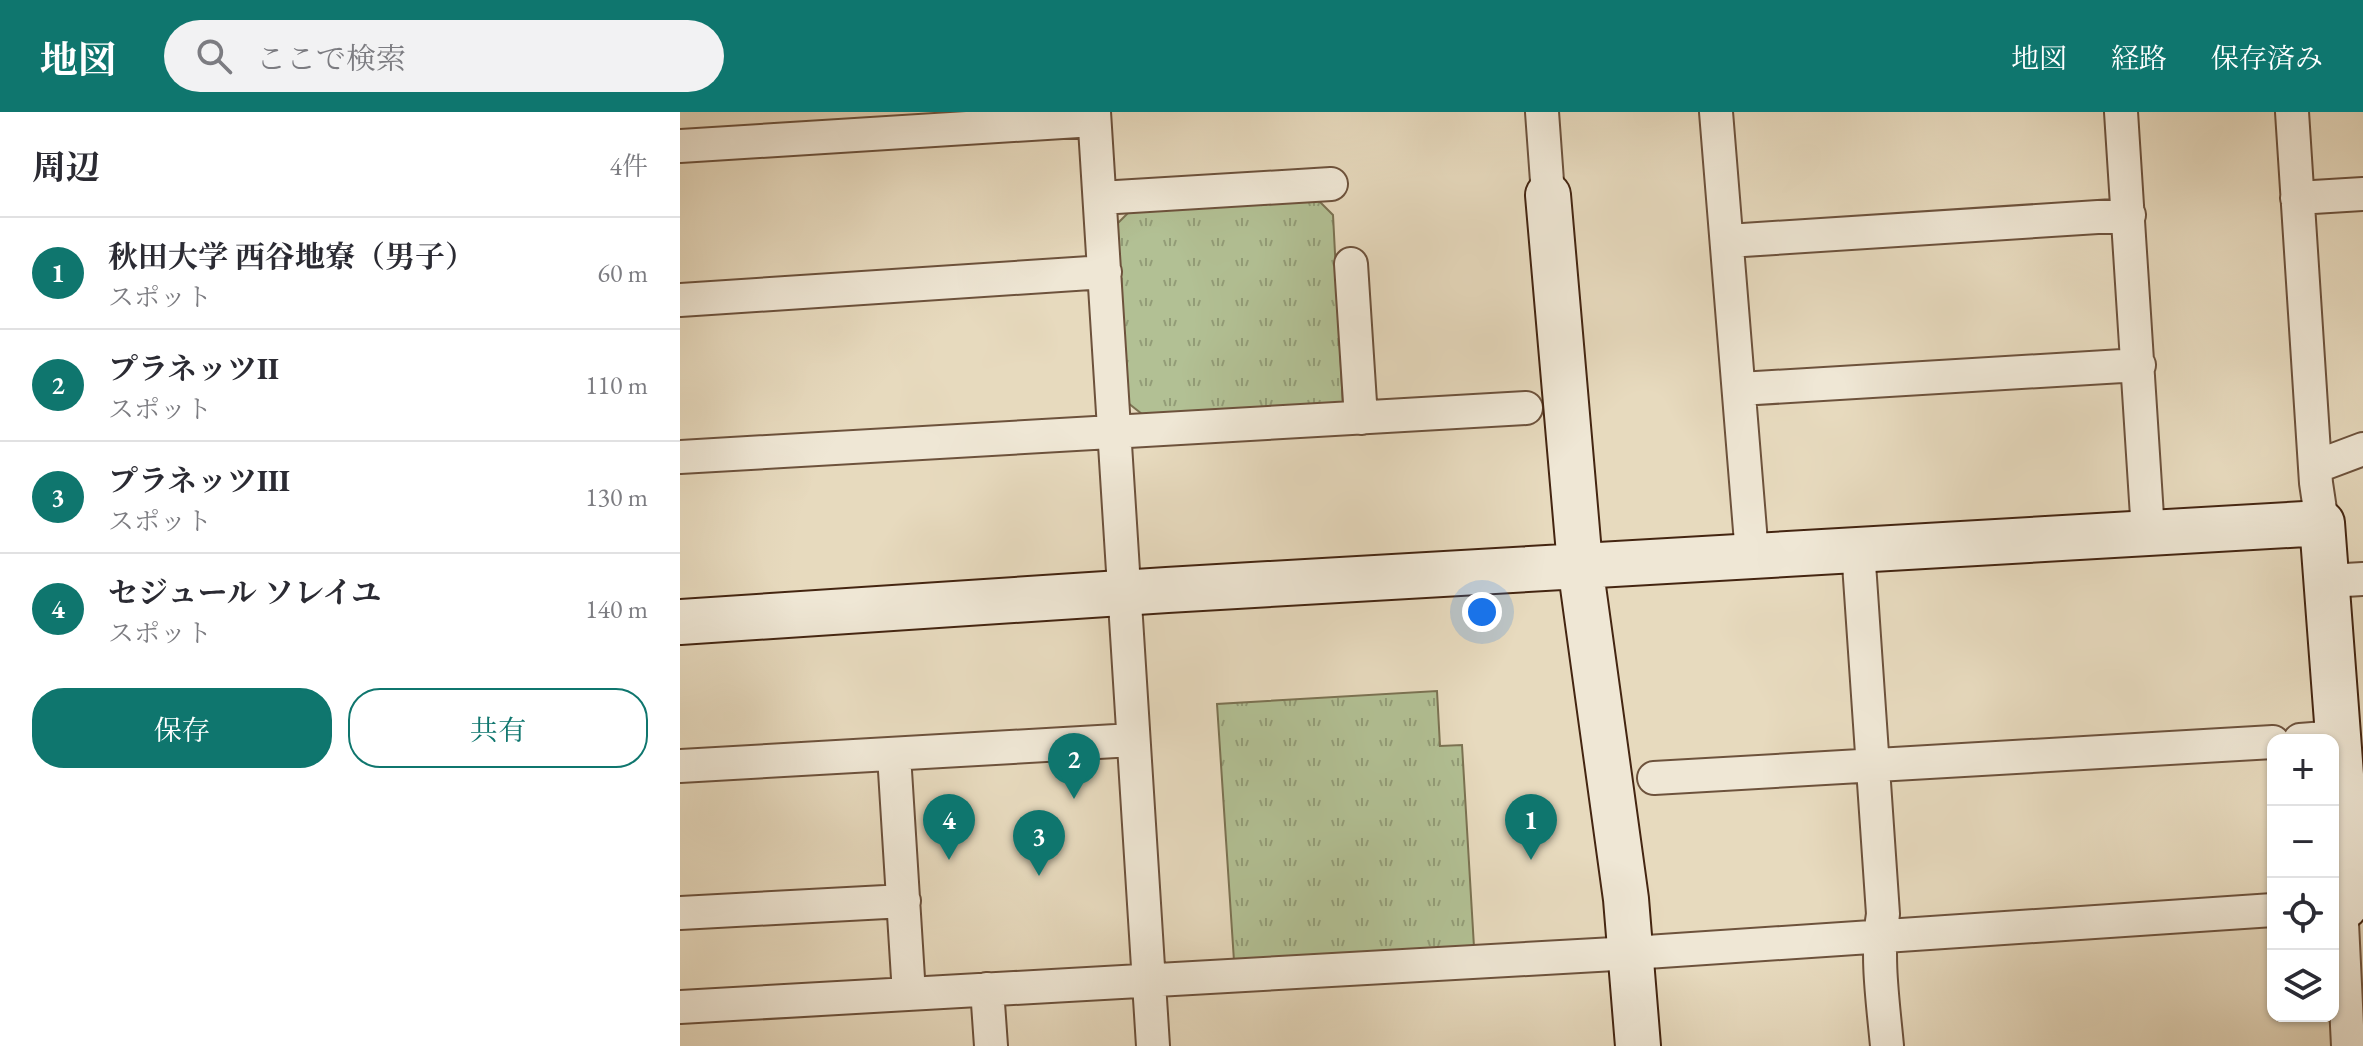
<!DOCTYPE html>
<html lang="ja">
<head>
<meta charset="utf-8">
<style>
  :root { --surface:#fff; --page:#f2f2f3; --text:#2b2b33; --muted:#7c7c81; --line:#e1e1e2; --accent:#0f766e }
  body { margin:0; font-family:"EB Garamond","Noto Serif JP",serif; background:var(--page); color:var(--text) }
  .controls { position:absolute; right:24px; bottom:24px; display:grid; overflow:hidden; border-radius:16px; box-shadow:0 2px 6px #0004 }
  .controls button { width:72px; height:72px; display:grid; place-items:center; padding:0; border:0; border-bottom:2px solid var(--line); background:var(--surface); color:var(--text); font:40px sans-serif }
  .you { position:absolute; left:802px; top:500px; width:28px; height:28px; margin:-20px; border:6px solid #fff; border-radius:50%; background:#1a73e8; box-shadow:0 0 0 12px #1a73e833 }
  .badge { display:grid; place-items:center; width:52px; height:52px; border-radius:50%; background:var(--accent); color:#fff; font-size:26px; font-weight:700 }
  .pin { position:absolute; translate:-50% -66px; filter:drop-shadow(0 2px 4px #0008) }
  .pin::after { content:''; position:absolute; top:42px; width:28px; height:24px; background:inherit; clip-path:polygon(0 0,100% 0,50% 100%) }
  .list { margin:0; padding:0; list-style:none }
  h2 { display:flex; justify-content:space-between; align-items:center; height:104px; margin:0; padding:0 32px; font-size:34px }
  h2 small { font-size:26px; font-weight:400; color:var(--muted) }
  .list li { display:grid; grid-template-columns:52px 1fr auto; gap:24px; align-items:center; box-sizing:border-box; height:112px; padding:0 32px; border-top:2px solid var(--line) }
  .list b { display:block; font-size:30px; white-space:nowrap }
  .list p { margin:0; font-size:26px; white-space:nowrap; color:var(--muted) }
  .list em { font-size:26px; font-style:normal; color:var(--muted) }
  .actions { display:flex; gap:16px; padding:24px 32px }
  .actions a { flex:1; padding:18px 0; border:2px solid var(--accent); border-radius:32px; text-align:center; font-size:28px; color:var(--accent) }
  .actions .main { background:var(--accent); color:#fff }
  .icon { flex:none; width:44px; height:44px; fill:none; stroke:currentColor; stroke-width:2; stroke-linecap:round; stroke-linejoin:round }
  .map { position:relative; flex:none; width:1683px; height:934px; overflow:hidden }
  header { display:flex; align-items:center; gap:48px; box-sizing:border-box; height:112px; padding:0 40px; background:var(--accent); color:#fff }
  header strong { font-size:38px }
  nav { display:flex; gap:44px; margin-inline-start:auto; font-size:28px }
  .search { width:560px; height:72px; background:var(--page); display:flex; align-items:center; gap:20px; box-sizing:border-box; padding:0 28px; border-radius:44px; color:var(--muted); font-size:30px }
  main { display:flex }
  aside { flex:1; background:var(--surface) }
  .map>svg:first-child { display:block }
  .grass { fill:url(#grass-tufts); stroke:#7b7252; stroke-width:2 }
  .lines { fill:none; stroke-linecap:round; stroke-linejoin:round }
  .street-casing { stroke:#6d523c; stroke-width:36 }
  .secondary-casing { stroke:#442511; stroke-width:48 }
  .street { stroke:#efe7d5; stroke-width:32 }
  .secondary { stroke:#efe7d5; stroke-width:44 }
</style>
</head>
<body>
<header>
<strong>地図</strong>
<div class="search"><svg class="icon" aria-label="search" viewBox="0 0 24 24"><circle cx="10" cy="10" r="6"/><path d="M15 15l6 6"/></svg>ここで検索</div>
<nav><a>地図</a><a>経路</a><a>保存済み</a></nav>
</header>
<main>
<aside>
<h2>周辺<small>4件</small></h2>
<ul class="list">
<li><span class="badge">1</span><div><b>秋田大学 西谷地寮（男子）</b><p>スポット</p></div><em>60 m</em></li>
<li><span class="badge">2</span><div><b>プラネッツII</b><p>スポット</p></div><em>110 m</em></li>
<li><span class="badge">3</span><div><b>プラネッツIII</b><p>スポット</p></div><em>130 m</em></li>
<li><span class="badge">4</span><div><b>セジュール ソレイユ</b><p>スポット</p></div><em>140 m</em></li>
</ul>
<div class="actions"><a class="main">保存</a><a>共有</a></div>
</aside>
<div class="map">
<svg width="1683" height="934" viewBox="0 0 1683 934">
  <defs>
    <pattern id="grass-tufts" width="24" height="20" patternUnits="userSpaceOnUse" patternTransform="scale(2)"><rect width="24" height="20" fill="#b2c094"/><path d="M3 7l-1-3M5 7V3M7 7l1-3M15 17l-1-3M17 17v-4M19 17l1-3" fill="none" stroke="#929c77"/></pattern>
  </defs>
  <rect width="100%" height="100%" fill="#e7dabe"/>
  <filter id="stains"><feTurbulence type="fractalNoise" baseFrequency=".0025" numOctaves="4"/><feColorMatrix values="0 0 0 0 .2 0 0 0 0 .09 0 0 0 0 .02 0 0 0 .5 -.17"/></filter>
  <radialGradient id="worn" r=".72"><stop offset=".6" stop-color="#630" stop-opacity="0"/><stop offset="1" stop-color="#630" stop-opacity=".3"/></radialGradient>
  <!-- grass -->
  <path class="grass" d="M637,87L653,103L663,294L485,304L462,302L443,287L435,114L451,98Z
    M757,579L760,634L782,633L794,835L554,849L537,592Z"/>
  <g class="lines">
    <defs>
      <path id="street" d="M414,0L473,934
        M862,0L868,83
        M1036,0L1072,443
        M1441,0L1468,420
        M1612,0L1636,371L1642,411
        M0,34L414,8
        M420,86L651,72
        M1617,86L1683,82
        M1048,129L1449,103
        M671,152L681,306
        M0,188L425,160
        M1060,277L1459,253
        M0,345L846,296
        M1635,355L1683,337
        M1178,437L1203,802C1196,845 1203,890 1207,934
        M1648,469L1683,467
        M1620,628L1659,625
        M214,643L229,882
        M0,654L453,628
        M974,666L1593,630
        M1665,794L1662,811L1668,934
        M0,801L224,789
        M307,877L311,934
        M0,895L952,841L1593,798"/>
      <path id="secondary" d="M868,83L900,453L946,787L958,934
        M0,510L487,478L1642,411L1669,769L1665,794"/>
    </defs>
    <!-- street casing -->
    <use href="#street" class="street-casing"/>
    <!-- secondary casing -->
    <use href="#secondary" class="secondary-casing"/>
    <!-- street -->
    <use href="#street" class="street"/>
    <!-- secondary -->
    <use href="#secondary" class="secondary"/>
  </g>
  <rect width="100%" height="100%" filter="url(#stains)"/>
  <rect width="100%" height="100%" fill="url(#worn)"/>
</svg>
<div class="controls">
<button>+</button>
<button>−</button>
<button><svg class="icon" aria-label="locate" viewBox="0 0 24 24"><circle cx="12" cy="12" r="6"/><path d="M12 2v4M12 18v4M2 12h4M18 12h4"/></svg></button>
<button><svg class="icon" aria-label="layers" viewBox="0 0 24 24"><path d="M12 4l9 5-9 5-9-5zM3 14l9 5 9-5"/></svg></button>
</div>
<div class="you"></div>
<div class="pin badge" style="left:851px;top:748px">1</div>
<div class="pin badge" style="left:394px;top:687px">2</div>
<div class="pin badge" style="left:359px;top:764px">3</div>
<div class="pin badge" style="left:269px;top:748px">4</div>
</div>
</main>
</body>
</html>
